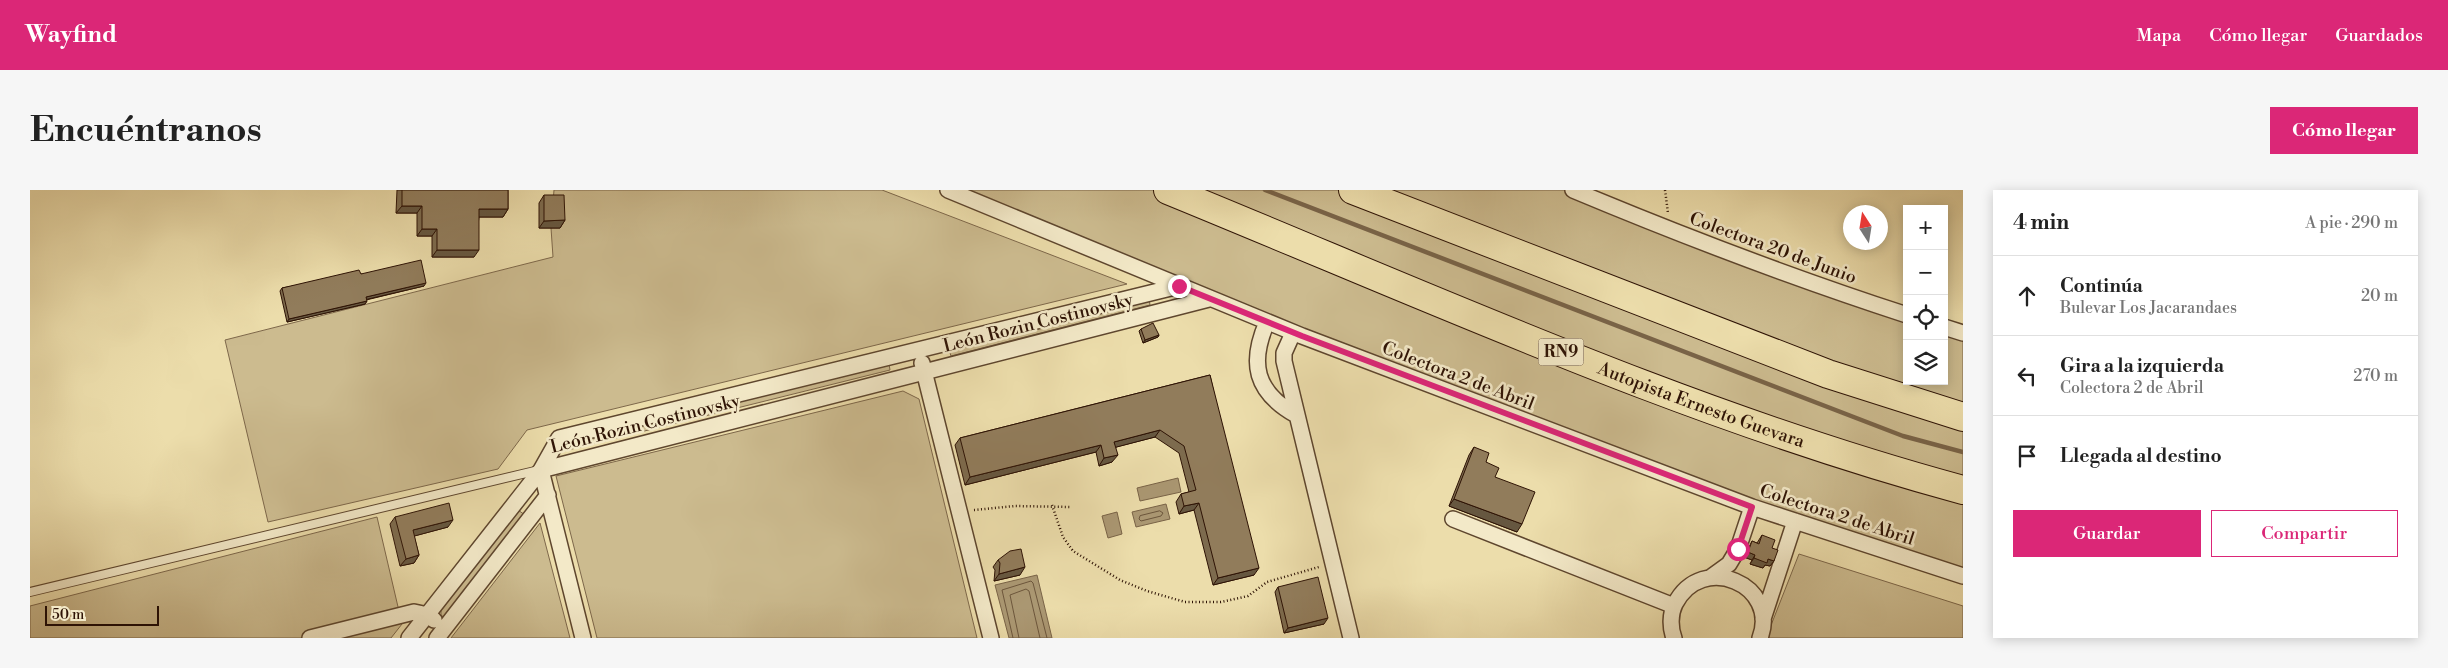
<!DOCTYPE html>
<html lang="es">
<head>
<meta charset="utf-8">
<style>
  :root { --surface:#fff; --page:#f6f6f6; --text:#222; --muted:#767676; --line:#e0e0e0; --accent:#db2777 }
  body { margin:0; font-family:"Libre Bodoni",serif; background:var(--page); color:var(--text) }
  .controls { position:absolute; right:15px; top:15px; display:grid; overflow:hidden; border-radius:0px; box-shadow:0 2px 12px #0003 }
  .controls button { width:45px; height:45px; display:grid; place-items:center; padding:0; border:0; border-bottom:1px solid var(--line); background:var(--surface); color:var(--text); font:25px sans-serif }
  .compass { position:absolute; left:1813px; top:15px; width:45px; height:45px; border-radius:50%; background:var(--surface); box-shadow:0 2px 12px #0003; rotate:348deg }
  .scale { position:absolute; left:15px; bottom:12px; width:114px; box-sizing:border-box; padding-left:5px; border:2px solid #2e1305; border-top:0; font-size:14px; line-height:18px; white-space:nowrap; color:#2e1305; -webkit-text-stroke:4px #f3e9c8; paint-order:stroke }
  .stop { position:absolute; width:15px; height:15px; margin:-11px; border:4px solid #db2777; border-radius:50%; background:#fff }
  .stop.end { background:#db2777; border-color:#fff; box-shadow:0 1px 5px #0008 }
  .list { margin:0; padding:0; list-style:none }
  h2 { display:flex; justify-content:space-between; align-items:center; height:65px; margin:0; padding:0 20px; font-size:21px }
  h2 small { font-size:16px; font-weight:400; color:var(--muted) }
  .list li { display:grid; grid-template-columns:32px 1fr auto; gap:15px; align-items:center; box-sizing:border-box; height:80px; padding:0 20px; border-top:1px solid var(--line) }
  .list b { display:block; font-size:19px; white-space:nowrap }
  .list p { margin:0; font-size:16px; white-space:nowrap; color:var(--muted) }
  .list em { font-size:16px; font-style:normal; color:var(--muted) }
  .actions { display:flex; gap:10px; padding:15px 20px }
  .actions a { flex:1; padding:11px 0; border:1px solid var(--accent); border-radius:0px; text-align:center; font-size:18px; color:var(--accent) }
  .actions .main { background:var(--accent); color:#fff }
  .icon { flex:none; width:28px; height:28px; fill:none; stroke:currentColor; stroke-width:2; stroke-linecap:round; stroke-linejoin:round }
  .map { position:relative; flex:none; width:1933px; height:448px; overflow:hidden; border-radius:0px }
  header { display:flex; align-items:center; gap:30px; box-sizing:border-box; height:70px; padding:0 25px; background:var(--accent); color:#fff }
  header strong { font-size:24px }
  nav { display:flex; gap:28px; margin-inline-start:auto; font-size:18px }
  .intro { display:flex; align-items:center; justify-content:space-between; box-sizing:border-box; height:120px; padding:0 30px }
  h1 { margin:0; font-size:35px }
  .button { padding:12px 22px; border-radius:0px; background:var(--accent); color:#fff; font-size:18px; font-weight:700 }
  main { display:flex; gap:30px; padding:0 30px }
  aside { flex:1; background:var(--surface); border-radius:0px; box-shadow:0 2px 12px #0003 }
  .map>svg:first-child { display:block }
  .green { fill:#ccbb8f; stroke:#7d674a }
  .water { fill:#ab9873; stroke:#796347 }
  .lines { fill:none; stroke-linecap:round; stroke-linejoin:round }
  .shore { stroke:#6c563c; stroke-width:1 }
  .stream { stroke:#796347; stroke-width:4.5 }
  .lane-casing { stroke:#5e462e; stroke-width:10 }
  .street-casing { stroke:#5e462e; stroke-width:18 }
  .highway-casing { stroke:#2e1305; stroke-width:30 }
  .path { stroke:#2e1305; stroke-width:2.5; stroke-dasharray:1 2.5; stroke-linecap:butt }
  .lane { stroke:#f3e9c8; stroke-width:8 }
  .street { stroke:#f3e9c8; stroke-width:15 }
  .highway { stroke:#ecddab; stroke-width:28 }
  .wall { fill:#7d6b4e; stroke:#2e1305 }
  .shaded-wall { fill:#665740; stroke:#2e1305 }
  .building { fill:#917c5b; stroke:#2e1305 }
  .route { stroke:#db2777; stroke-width:6 }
  .labels { text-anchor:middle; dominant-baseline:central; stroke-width:5; stroke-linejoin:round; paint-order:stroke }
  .shield { fill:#f3e9c8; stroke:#695340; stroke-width:1 }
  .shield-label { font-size:16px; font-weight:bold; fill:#2e1305 }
  .street-label { font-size:18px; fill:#2e1305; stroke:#f3e9c8 }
</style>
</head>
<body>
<header>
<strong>Wayfind</strong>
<nav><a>Mapa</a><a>Cómo llegar</a><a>Guardados</a></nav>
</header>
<div class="intro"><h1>Encuéntranos</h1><a class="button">Cómo llegar</a></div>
<main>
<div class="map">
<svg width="1933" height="448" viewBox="0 0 1933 448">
  <rect width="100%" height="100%" fill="#ecddab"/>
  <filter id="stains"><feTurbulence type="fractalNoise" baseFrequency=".004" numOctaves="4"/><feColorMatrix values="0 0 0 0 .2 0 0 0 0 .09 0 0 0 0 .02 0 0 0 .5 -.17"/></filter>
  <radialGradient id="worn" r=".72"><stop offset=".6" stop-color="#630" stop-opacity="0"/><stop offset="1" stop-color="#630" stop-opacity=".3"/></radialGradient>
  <!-- green -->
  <path class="green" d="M524,0H852L1097,94L497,240L468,279L238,332L195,150L523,67L521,38Z
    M918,0H1543L1877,125V191H1914V137L1933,143V386L1722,317Z
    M1119,109L1120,115L921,166L919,160Z
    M859,174L860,180L538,260L537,254Z
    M873,201L889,209L947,448H567L526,286Z
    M488,320L495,325L417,427L411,426V420Z
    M347,327L372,434L361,448H0V416Z
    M510,333L540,448H421Z
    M1769,364L1933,416V448H1736Z"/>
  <!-- water -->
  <path class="water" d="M1148,288L1151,302L1110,311L1107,298Z
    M1136,314L1140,329L1106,337L1102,322Z
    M1087,322L1092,344L1078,348L1072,326Z
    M1007,385L1022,448H979L965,395Z"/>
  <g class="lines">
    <!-- shore -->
    <path class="shore" d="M1130,321L1133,323L1131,326L1111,331L1109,329L1110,326Z
      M983,448L972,400L1001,391L1003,393L1017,448
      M989,448L980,405L996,399L999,401L1010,448"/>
    <!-- stream -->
    <path class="stream" d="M1235,0L1873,246L1933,262"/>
    <defs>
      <path id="lane" d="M0,402L509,280"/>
      <path id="street" d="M918,0L1272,146L1722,317L1933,386
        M1543,0C1653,46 1763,88 1877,125
        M1237,132C1219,173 1225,202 1266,225
        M1914,137L1933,143
        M1263,143L1254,163V171L1321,448
        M892,173L961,448
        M511,280L1179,109
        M511,280L553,448
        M1423,329L1644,416
        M1681,387L1699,374L1708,359L1722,317
        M1733,429L1765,331
        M280,448L384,422L398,425L404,430
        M379,448L511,280L529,248L1149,96
        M407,448L518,305
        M1644,448C1640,438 1640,424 1645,414C1672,361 1750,395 1730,448"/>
      <g id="highway">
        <path id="s1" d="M1138,0C1400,107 1659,226 1933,300"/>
        <path d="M1323,0L1798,184L1933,227"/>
      </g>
    </defs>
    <!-- lane casing -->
    <use href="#lane" class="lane-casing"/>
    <!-- street casing -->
    <use href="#street" class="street-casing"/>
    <!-- highway casing -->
    <use href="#highway" class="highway-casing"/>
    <!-- path -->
    <path class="path" d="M1635,0L1638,23
      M1022,315L1033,347L1043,361L1090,390L1117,401L1155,412H1191L1218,406L1237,392L1289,377
      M944,320L985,316L1040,317"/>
    <!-- lane -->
    <use href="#lane" class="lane"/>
    <!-- street -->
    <use href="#street" class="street"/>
    <!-- highway -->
    <use href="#highway" class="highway"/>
  </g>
  <!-- wall -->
  <path class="wall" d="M367,0H478V19L473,27H449L444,67H402V46H387V23H366Z
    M514,5L535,30L530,38H509V13Z
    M331,84L394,96L336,110L337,111L335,114L257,132L250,101L252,98Z
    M1111,139L1129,145L1128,147L1113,153L1109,141Z
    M1180,185L1224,385L1183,395L1164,320L1149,324L1146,312L1151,304L1159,302L1149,263L1125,247L1086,257L1082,272L1069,276L1066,262L935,295L925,255L930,248Z
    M1444,257L1456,272L1487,342L1419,316L1439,265Z
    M365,327L418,337L384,346L389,365L384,373L370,376L360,334Z
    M1732,345L1742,358L1744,371L1740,376L1735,375L1733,378L1720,374L1722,370L1714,367L1722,351L1727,353Z
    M968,370L990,385L964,391L965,380L963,377Z
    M1248,397L1294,434L1254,443L1245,402Z"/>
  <!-- shaded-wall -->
  <path class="shaded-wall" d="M372,16H392L387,23H366Z
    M449,19H478L473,27H444Z
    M535,30L530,38H509L514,31Z
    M392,39H407L402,46H387Z
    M407,60H449L444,67H402Z
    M396,93L394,96L334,110L336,107Z
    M337,111L335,114L257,132L259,129Z
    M1129,145L1128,147L1113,153L1115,150Z
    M1130,240L1125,247L1079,259L1084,252Z
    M1071,255L1066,262L935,295L940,287Z
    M1088,265L1082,272L1069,276L1074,268Z
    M1424,309L1492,334L1487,342L1419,316Z
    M1169,313L1164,320L1149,324L1154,316Z
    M423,330L418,337L377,348L383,340Z
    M1718,362L1725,365L1722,370L1714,367Z
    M389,365L384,373L370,376L376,369Z
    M1724,368L1738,369L1744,371L1740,376L1735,375L1733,378L1720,374Z
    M995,377L990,385L964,391L969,384Z
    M1229,378L1224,385L1183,395L1188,388Z
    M1298,428L1294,434L1254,443L1258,438Z"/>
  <!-- building -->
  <path class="building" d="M372,0H478V19H449V60H407V39H392V16H372Z
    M514,5H534L535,30L514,31Z
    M391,70L396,93L336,107L337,111L259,129L252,98L329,80L331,84Z
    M1123,133L1129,145L1115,150L1111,139Z
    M1180,185L1229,378L1188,388L1169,313L1154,316L1151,304L1166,300L1154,256L1130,240L1084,252L1088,265L1074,268L1071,255L940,287L930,248Z
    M1444,257L1459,263L1456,272L1469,278L1465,287L1505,302L1492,334L1424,309Z
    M419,313L423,330L383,340L389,365L376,369L365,327Z
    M1732,345L1745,350L1742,358L1748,360L1744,371L1738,369L1737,373L1724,368L1725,365L1718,362L1722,351L1729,354Z
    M991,359L995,377L969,384L970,373L968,370L980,361Z
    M1288,387L1298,428L1258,438L1248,397Z"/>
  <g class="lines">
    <!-- route -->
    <path class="route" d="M1149,96L1272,146L1722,317L1708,359"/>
  </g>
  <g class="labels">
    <!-- shield labels -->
    <rect class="shield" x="1508.5" y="148.5" width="45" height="27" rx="4"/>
    <g class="shield-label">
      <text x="1531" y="162">RN9</text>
    </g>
    <!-- street labels -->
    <g class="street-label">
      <text transform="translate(1743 58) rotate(20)">Colectora 20 de Junio</text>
      <text transform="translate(1008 133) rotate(-14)">León Rozin Costinovsky</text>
      <text transform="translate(1428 186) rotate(21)">Colectora 2 de Abril</text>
      <text stroke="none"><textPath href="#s1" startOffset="575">Autopista Ernesto Guevara</textPath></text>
      <text transform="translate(615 234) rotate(-14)">León Rozin Costinovsky</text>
      <text transform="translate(1807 325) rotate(18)">Colectora 2 de Abril</text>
    </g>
  </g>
  <rect width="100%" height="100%" filter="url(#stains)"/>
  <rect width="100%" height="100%" fill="url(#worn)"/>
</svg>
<div class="controls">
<button>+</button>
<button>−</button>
<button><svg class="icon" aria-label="locate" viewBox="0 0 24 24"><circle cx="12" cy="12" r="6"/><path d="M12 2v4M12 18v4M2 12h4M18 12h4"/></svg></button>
<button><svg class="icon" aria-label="layers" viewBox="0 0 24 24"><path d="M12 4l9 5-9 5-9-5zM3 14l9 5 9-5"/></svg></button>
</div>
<svg class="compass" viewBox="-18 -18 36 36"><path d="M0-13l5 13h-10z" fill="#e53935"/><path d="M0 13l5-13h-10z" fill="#767676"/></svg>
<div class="scale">50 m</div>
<div class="stop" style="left:1708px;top:359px"></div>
<div class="stop end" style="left:1149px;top:96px"></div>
</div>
<aside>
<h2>4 min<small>A pie · 290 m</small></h2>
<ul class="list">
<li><svg class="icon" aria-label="ahead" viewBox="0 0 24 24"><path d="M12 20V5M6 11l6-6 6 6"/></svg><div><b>Continúa</b><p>Bulevar Los Jacarandaes</p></div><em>20 m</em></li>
<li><svg class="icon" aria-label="left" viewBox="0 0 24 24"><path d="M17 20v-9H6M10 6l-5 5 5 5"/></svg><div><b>Gira a la izquierda</b><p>Colectora 2 de Abril</p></div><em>270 m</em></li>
<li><svg class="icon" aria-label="arrive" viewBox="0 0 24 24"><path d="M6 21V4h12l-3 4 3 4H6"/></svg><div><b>Llegada al destino</b></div></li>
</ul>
<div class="actions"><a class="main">Guardar</a><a>Compartir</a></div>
</aside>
</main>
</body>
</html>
